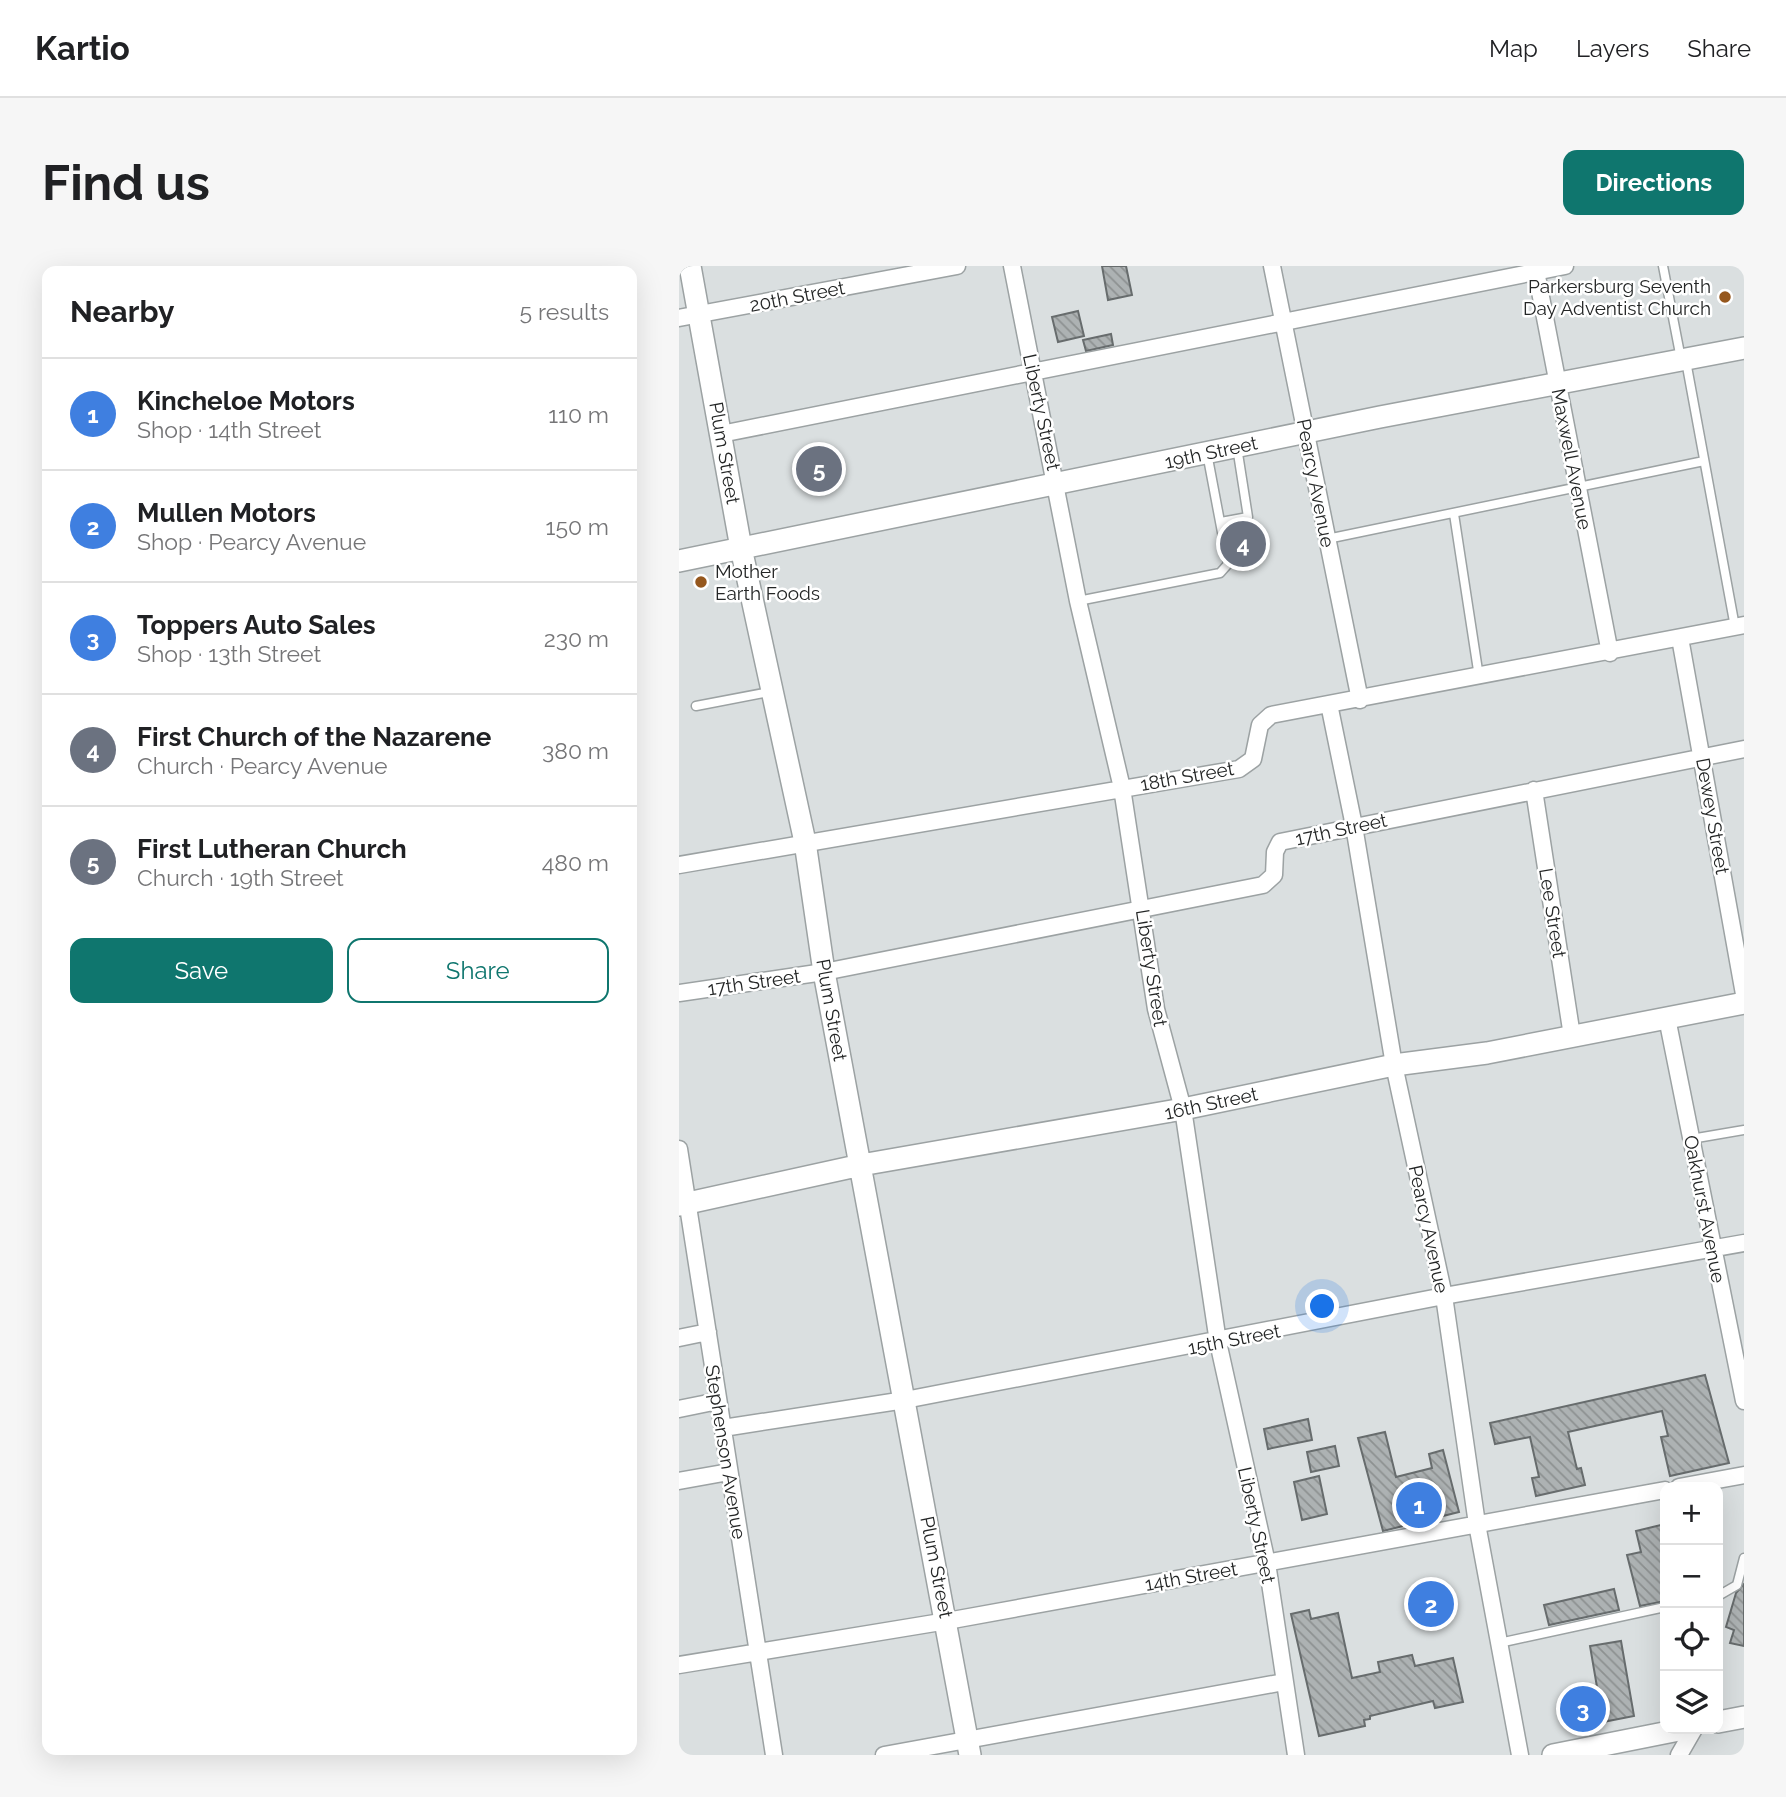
<!DOCTYPE html>
<html lang="en">
<head>
<meta charset="utf-8">
<style>
  :root { --surface:#fff; --page:#f6f6f6; --text:#202124; --muted:#757577; --line:#e0e0e0; --accent:#0f766e }
  body { margin:0; font-family:Raleway,sans-serif; background:var(--page); color:var(--text) }
  .controls { position:absolute; right:21px; bottom:21px; display:grid; overflow:hidden; border-radius:14px; box-shadow:0 7px 28px #0002 }
  .controls button { width:63px; height:63px; display:grid; place-items:center; padding:0; border:0; border-bottom:2px solid var(--line); background:var(--surface); color:var(--text); font:35px sans-serif }
  .you { position:absolute; left:644px; top:1041px; width:24px; height:24px; margin:-18px; border:5px solid #fff; border-radius:50%; background:#1a73e8; box-shadow:0 0 0 10px #1a73e833 }
  .badge { display:grid; place-items:center; width:46px; height:46px; border-radius:50%; background:var(--accent); color:#fff; font-size:23px; font-weight:700 }
  .pin { position:absolute; translate:-50% -50%; border:4px solid #fff; box-shadow:0 2px 7px #0006 }
  .list { margin:0; padding:0; list-style:none }
  h2 { display:flex; justify-content:space-between; align-items:center; height:91px; margin:0; padding:0 28px; font-size:30px }
  h2 small { font-size:23px; font-weight:400; color:var(--muted) }
  .list li { display:grid; grid-template-columns:46px 1fr auto; gap:21px; align-items:center; box-sizing:border-box; height:112px; padding:0 28px; border-top:2px solid var(--line) }
  .list b { display:block; font-size:26px; white-space:nowrap }
  .list p { margin:0; font-size:23px; white-space:nowrap; color:var(--muted) }
  .list em { font-size:23px; font-style:normal; color:var(--muted) }
  .actions { display:flex; gap:14px; padding:21px 28px }
  .actions a { flex:1; padding:16px 0; border:2px solid var(--accent); border-radius:14px; text-align:center; font-size:24px; color:var(--accent) }
  .actions .main { background:var(--accent); color:#fff }
  .icon { flex:none; width:38px; height:38px; fill:none; stroke:currentColor; stroke-width:2; stroke-linecap:round; stroke-linejoin:round }
  .map { position:relative; flex:none; width:1065px; height:1489px; overflow:hidden; border-radius:14px }
  header { display:flex; align-items:center; gap:42px; box-sizing:border-box; height:98px; padding:0 35px; background:var(--surface); border-bottom:2px solid var(--line) }
  header strong { font-size:33px }
  nav { display:flex; gap:38px; margin-inline-start:auto; font-size:24px }
  .intro { display:flex; align-items:center; justify-content:space-between; box-sizing:border-box; height:168px; padding:0 42px }
  h1 { margin:0; font-size:49px }
  .button { padding:18px 32px; border-radius:14px; background:var(--accent); color:#fff; font-size:24px; font-weight:700 }
  main { display:flex; gap:42px; padding:0 42px }
  aside { flex:1; background:var(--surface); border-radius:14px; box-shadow:0 7px 28px #0002 }
  .map>svg:first-child { display:block }
  .building { fill:url(#building-back-hatch); stroke:#676c6d; stroke-width:2 }
  .lines { fill:none; stroke-linecap:round; stroke-linejoin:round }
  .lane-casing { stroke:#9ca2a3; stroke-width:11 }
  .street-casing { stroke:#9ca2a3; stroke-width:19 }
  .secondary-casing { stroke:#9ca2a3; stroke-width:24 }
  .lane { stroke:#fff; stroke-width:8 }
  .street { stroke:#fff; stroke-width:16 }
  .secondary { stroke:#fff; stroke-width:21 }
  .poi-dot { fill:#95571d; stroke:#fff; stroke-width:2.5 }
  .labels { text-anchor:middle; dominant-baseline:central; stroke-width:5; stroke-linejoin:round; paint-order:stroke }
  .poi-label { font-size:19px; fill:#242626; stroke:#fff; text-anchor:end }
  .street-label { font-size:19px; fill:#242626; stroke:#fff }
</style>
</head>
<body>
<header>
<strong>Kartio</strong>
<nav><a>Map</a><a>Layers</a><a>Share</a></nav>
</header>
<div class="intro"><h1>Find us</h1><a class="button">Directions</a></div>
<main>
<aside>
<h2>Nearby<small>5 results</small></h2>
<ul class="list">
<li><span class="badge" style="background:#3f7fe0">1</span><div><b>Kincheloe Motors</b><p>Shop · 14th Street</p></div><em>110 m</em></li>
<li><span class="badge" style="background:#3f7fe0">2</span><div><b>Mullen Motors</b><p>Shop · Pearcy Avenue</p></div><em>150 m</em></li>
<li><span class="badge" style="background:#3f7fe0">3</span><div><b>Toppers Auto Sales</b><p>Shop · 13th Street</p></div><em>230 m</em></li>
<li><span class="badge" style="background:#6b7280">4</span><div><b>First Church of the Nazarene</b><p>Church · Pearcy Avenue</p></div><em>380 m</em></li>
<li><span class="badge" style="background:#6b7280">5</span><div><b>First Lutheran Church</b><p>Church · 19th Street</p></div><em>480 m</em></li>
</ul>
<div class="actions"><a class="main">Save</a><a>Share</a></div>
</aside>
<div class="map">
<svg width="1065" height="1489" viewBox="0 0 1065 1489">
  <defs>
    <pattern id="building-back-hatch" width="6" height="6" patternUnits="userSpaceOnUse" patternTransform="scale(1.75)"><rect width="6" height="6" fill="#adb2b3"/><path d="M-1 5l2 2M0 0l6 6M5-1l2 2" fill="none" stroke="#8d9191"/></pattern>
  </defs>
  <rect width="100%" height="100%" fill="#dadfe0"/>
  <!-- building -->
  <path class="building" d="M423,0H447L453,29L429,34Z
    M399,45L405,70L379,76L373,51Z
    M432,68L434,79L407,85L404,74Z
    M1026,1109L1050,1197L991,1210L982,1171L989,1170L983,1145L889,1166L898,1203L902,1202L906,1219L857,1230L853,1212L860,1211L851,1171L816,1178L811,1157Z
    M629,1153L633,1174L589,1183L585,1163Z
    M706,1166L717,1211L753,1202L750,1188L764,1184L780,1246L704,1265L679,1172Z
    M656,1180L660,1200L632,1206L628,1186Z
    M640,1210L648,1248L623,1254L615,1216Z
    M986,1258V1335L961,1340L948,1289L962,1286L957,1265Z
    M1065,1318V1380L1051,1377L1055,1364L1047,1361L1057,1327Z
    M935,1323L940,1344L870,1359L865,1339Z
    M630,1344L632,1353L659,1347L673,1412L701,1406L699,1396L733,1389L736,1400L774,1392L784,1436L756,1442L754,1435L691,1450V1453L685,1454L686,1460L640,1470L612,1348Z
    M942,1375L955,1450L924,1456L911,1380Z"/>
  <g class="lines">
    <defs>
      <path id="lane" d="M984,0L1002,93
        M1007,95L1056,361
        M775,248L800,411
        M542,256L569,251L558,181
        M648,273L1025,195
        M399,335L541,307L549,298L528,187
        M17,440L90,426
        M1012,873L1065,864
        M1039,1330L1058,1319L1065,1292
        M820,1377L986,1341"/>
      <path id="street" d="M333,0L399,335L443,522L477,743L504,843L539,1076L588,1297L617,1489
        M593,0L681,434
        M856,0L931,387
        M0,52L278,0
        M42,168L886,0
        M1001,372L1065,728
        M650,438L675,560L715,799L765,1030L798,1258L841,1489
        M855,524L893,770
        M0,599L560,503L574,493L581,459L592,449L1065,359
        M0,727L145,706L584,619L595,609L596,586L601,576L1065,483
        M988,752L1065,1135
        M0,883L95,1489
        M0,1072L29,1066
        M0,1143L39,1135
        M44,1162L226,1134L765,1030L1065,977
        M0,1215L50,1206
        M1000,1221L1065,1209
        M0,1399L268,1355L986,1224
        M205,1489L605,1416
        M1000,1489L1015,1463"/>
      <path id="secondary" d="M11,0L62,282L126,576L145,706L291,1489
        M0,295L701,151L1065,82
        M0,939L182,899L504,843L715,799L808,787L1065,737
        M1039,1456L1065,1451
        M874,1489L1005,1463"/>
    </defs>
    <!-- lane casing -->
    <use href="#lane" class="lane-casing"/>
    <!-- street casing -->
    <use href="#street" class="street-casing"/>
    <!-- secondary casing -->
    <use href="#secondary" class="secondary-casing"/>
    <!-- lane -->
    <use href="#lane" class="lane"/>
    <!-- street -->
    <use href="#street" class="street"/>
    <!-- secondary -->
    <use href="#secondary" class="secondary"/>
  </g>
  <!-- markers -->
  <g class="poi-dot">
    <circle cx="1046" cy="31" r="7"/>
    <circle cx="22" cy="316" r="7"/>
  </g>
  <g class="labels">
    <!-- poi labels -->
    <g class="poi-label">
      <text x="1032" y="20">Parkersburg Seventh<tspan x="1032" dy="22">Day Adventist Church</tspan></text>
      <text x="36" y="305" text-anchor="start">Mother<tspan x="36" dy="22">Earth Foods</tspan></text>
    </g>
    <!-- street labels -->
    <g class="street-label">
      <text transform="translate(118 30) rotate(-11)">20th Street</text>
      <text transform="translate(363 146) rotate(78)">Liberty Street</text>
      <text transform="translate(532 186) rotate(-12)">19th Street</text>
      <text transform="translate(46 187) rotate(80)">Plum Street</text>
      <text transform="translate(893 193) rotate(79)">Maxwell Avenue</text>
      <text transform="translate(637 217) rotate(79)">Pearcy Avenue</text>
      <text transform="translate(508 510) rotate(-10)">18th Street</text>
      <text transform="translate(1034 550) rotate(80)">Dewey Street</text>
      <text transform="translate(662 563) rotate(-12)">17th Street</text>
      <text transform="translate(874 647) rotate(81)">Lee Street</text>
      <text transform="translate(473 702) rotate(81)">Liberty Street</text>
      <text transform="translate(75 716) rotate(-8)">17th Street</text>
      <text transform="translate(153 744) rotate(80)">Plum Street</text>
      <text transform="translate(532 837) rotate(-12)">16th Street</text>
      <text transform="translate(1026 943) rotate(79)">Oakhurst Avenue</text>
      <text transform="translate(750 963) rotate(78)">Pearcy Avenue</text>
      <text transform="translate(555 1073) rotate(-11)">15th Street</text>
      <text transform="translate(47 1186) rotate(81)">Stephenson Avenue</text>
      <text transform="translate(578 1259) rotate(78)">Liberty Street</text>
      <text transform="translate(258 1301) rotate(79)">Plum Street</text>
      <text transform="translate(512 1310) rotate(-10)">14th Street</text>
    </g>
  </g>
</svg>
<div class="controls">
<button>+</button>
<button>−</button>
<button><svg class="icon" aria-label="locate" viewBox="0 0 24 24"><circle cx="12" cy="12" r="6"/><path d="M12 2v4M12 18v4M2 12h4M18 12h4"/></svg></button>
<button><svg class="icon" aria-label="layers" viewBox="0 0 24 24"><path d="M12 4l9 5-9 5-9-5zM3 14l9 5 9-5"/></svg></button>
</div>
<div class="you"></div>
<div class="pin badge" style="left:740px;top:1239px;background:#3f7fe0">1</div>
<div class="pin badge" style="left:752px;top:1338px;background:#3f7fe0">2</div>
<div class="pin badge" style="left:904px;top:1443px;background:#3f7fe0">3</div>
<div class="pin badge" style="left:564px;top:278px;background:#6b7280">4</div>
<div class="pin badge" style="left:140px;top:203px;background:#6b7280">5</div>
</div>
</main>
</body>
</html>
